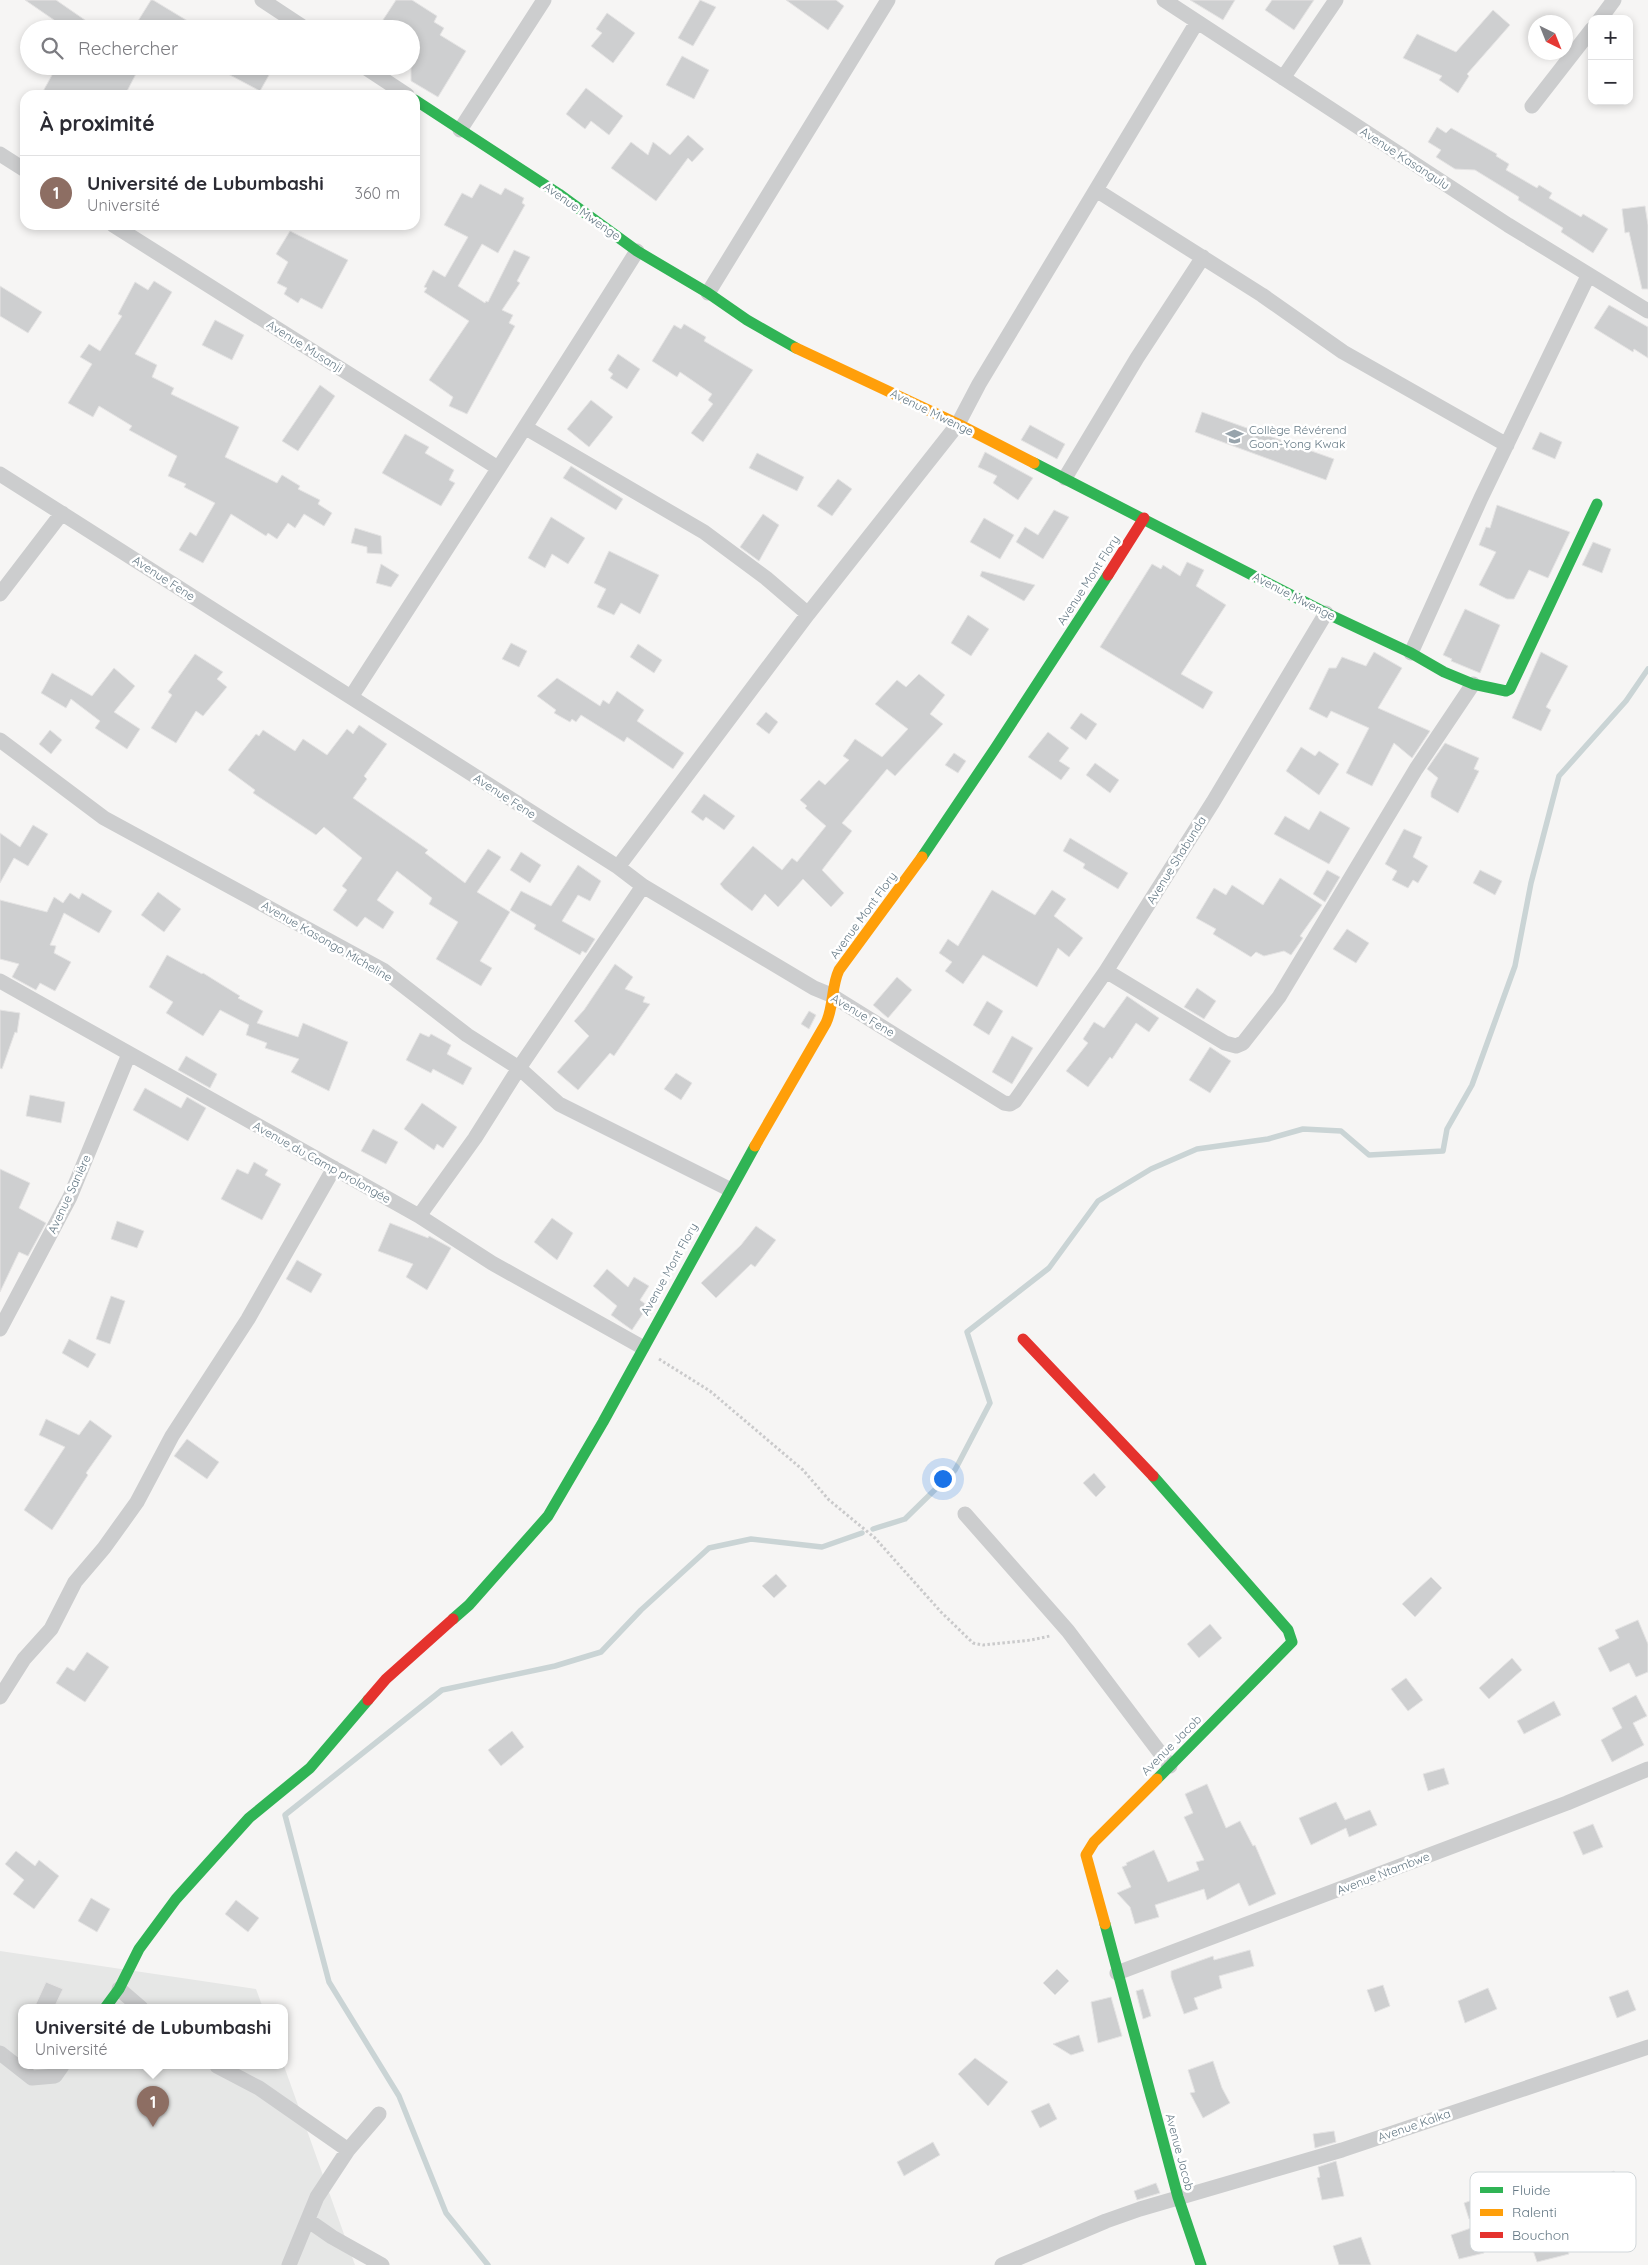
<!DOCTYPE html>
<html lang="fr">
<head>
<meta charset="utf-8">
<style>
  :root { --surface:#fff; --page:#f2f2f3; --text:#2b2b33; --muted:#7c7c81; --line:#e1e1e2; --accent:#b45309 }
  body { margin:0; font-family:Quicksand,sans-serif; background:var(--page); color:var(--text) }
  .controls { position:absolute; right:15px; top:15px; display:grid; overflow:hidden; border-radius:10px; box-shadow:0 2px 8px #0003 }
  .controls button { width:45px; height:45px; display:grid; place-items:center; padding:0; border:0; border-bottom:1px solid var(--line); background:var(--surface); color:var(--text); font:25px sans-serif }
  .compass { position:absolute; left:1528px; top:15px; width:45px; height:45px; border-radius:50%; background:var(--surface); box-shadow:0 2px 8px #0003; rotate:137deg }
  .you { position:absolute; left:942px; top:1478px; width:18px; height:18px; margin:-12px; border:4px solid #fff; border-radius:50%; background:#1a73e8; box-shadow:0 0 0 8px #1a73e833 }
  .badge { display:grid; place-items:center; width:32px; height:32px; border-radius:50%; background:var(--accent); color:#fff; font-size:16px; font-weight:700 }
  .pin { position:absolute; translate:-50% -41px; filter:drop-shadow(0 1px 2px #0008) }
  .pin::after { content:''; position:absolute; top:26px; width:18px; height:15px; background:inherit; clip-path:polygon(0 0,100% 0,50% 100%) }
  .popup { position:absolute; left:18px; top:2004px; width:270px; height:65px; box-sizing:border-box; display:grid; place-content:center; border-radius:10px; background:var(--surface); filter:drop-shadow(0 1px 4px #0005); font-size:16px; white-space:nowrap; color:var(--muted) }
  .popup b { font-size:19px; color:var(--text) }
  .popup::after { content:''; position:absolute; left:50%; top:100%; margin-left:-10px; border:10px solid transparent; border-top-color:var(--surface) }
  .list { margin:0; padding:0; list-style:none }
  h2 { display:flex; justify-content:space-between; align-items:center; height:65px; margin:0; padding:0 20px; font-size:21px }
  h2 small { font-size:16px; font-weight:400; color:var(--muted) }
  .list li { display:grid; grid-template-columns:32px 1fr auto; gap:15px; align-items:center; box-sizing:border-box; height:75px; padding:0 20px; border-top:1px solid var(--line) }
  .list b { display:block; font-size:19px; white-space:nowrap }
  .list p { margin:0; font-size:16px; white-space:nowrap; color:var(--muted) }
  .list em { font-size:16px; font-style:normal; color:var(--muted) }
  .icon { flex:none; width:28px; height:28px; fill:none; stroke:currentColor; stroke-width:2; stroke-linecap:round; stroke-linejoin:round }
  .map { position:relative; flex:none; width:1648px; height:2265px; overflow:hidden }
  .search { position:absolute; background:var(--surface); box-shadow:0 2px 8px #0003; left:20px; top:20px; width:400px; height:55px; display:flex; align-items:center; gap:12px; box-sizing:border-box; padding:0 18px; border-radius:28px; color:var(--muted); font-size:19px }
  .panel { position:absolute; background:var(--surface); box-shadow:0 2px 8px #0003; left:20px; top:90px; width:400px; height:140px; border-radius:15px }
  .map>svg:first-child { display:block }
  .built { fill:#e6e7e6 }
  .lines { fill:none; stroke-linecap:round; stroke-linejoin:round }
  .stream { stroke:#cad4d5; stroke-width:5.5 }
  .building { fill:#cecfd0; stroke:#e5e4e4 }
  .path { stroke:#cacacb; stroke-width:3; stroke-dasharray:2.5 2.5; stroke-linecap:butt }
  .street { stroke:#cccdce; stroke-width:15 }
  .fast { stroke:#30b455; stroke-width:11 }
  .slow { stroke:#ff9f0a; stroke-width:11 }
  .jam { stroke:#e5322d; stroke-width:11 }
  .labels { text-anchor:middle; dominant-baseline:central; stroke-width:5; stroke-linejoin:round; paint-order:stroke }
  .street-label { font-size:12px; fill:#657985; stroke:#fff }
  .poi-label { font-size:12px; fill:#657985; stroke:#fff; text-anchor:start }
  .key { fill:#fff; stroke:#d1d7da; stroke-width:1 }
  .key-label { font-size:14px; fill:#657985 }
</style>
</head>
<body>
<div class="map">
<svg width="1648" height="2265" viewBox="0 0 1648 2265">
  <rect width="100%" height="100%" fill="#f6f5f4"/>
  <!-- built -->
  <path class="built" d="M0,1951L256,1989L263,2008H22V2066H284L355,2265H0Z"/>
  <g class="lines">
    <!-- stream -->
    <path class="stream" d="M873,1529L905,1519L955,1470L990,1403L967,1332L1049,1268L1098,1201L1151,1169L1197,1149L1268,1139L1303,1129L1341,1131L1369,1155L1443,1151L1447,1129L1472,1085L1515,966L1531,883L1559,776L1626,701L1648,669
      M488,2265L446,2213L399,2096L329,1982L285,1815L442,1690L555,1666L601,1652L641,1610L709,1548L751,1539L822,1547L862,1533"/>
  </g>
  <!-- building -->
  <path class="building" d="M25,0H56L98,29H67Z
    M151,0H153L201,29H133Z
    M396,0H412L437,16L434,22L444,28L440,35L466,51L438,97L411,81V29H377Z
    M700,0L716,7L693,46L678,38Z
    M786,0H836L844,6L828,30Z
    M1190,0H1235L1223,20Z
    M1272,0H1314L1294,30L1265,10Z
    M1493,10L1510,25L1467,74L1469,76L1458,93L1439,80L1442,76L1403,58L1417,34L1456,52Z
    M607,13L635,33L613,63L591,46L602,33L596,29Z
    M682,56L709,70L694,99L666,85Z
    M57,66H140L125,95H41Z
    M213,66H252L269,75L260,91Z
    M586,88L623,116L609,135L591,121L585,129L566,114Z
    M1437,127L1446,133L1451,128L1497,154L1496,156L1509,164L1506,170L1537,188L1539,185L1552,193L1549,198L1581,217L1583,214L1608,229L1593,253L1561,232L1563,228L1518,200L1519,197L1475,170L1455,169L1436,157L1441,150L1428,142Z
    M688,135L704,149L692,162L688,158L656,201L611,168L631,142L648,155L653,142L670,155Z
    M480,184L501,195L505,188L524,198L522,203L525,205L498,253L482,244L458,286L485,303L486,301L488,302L514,250L530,257L517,281L520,283L502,310L513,315L509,323L515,326L467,414L449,406L453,397L429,380L469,321L424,292L427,288L424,287L433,270L445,277L468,237L444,225L462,193L472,198Z
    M1645,206L1648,225V289H1642L1629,232L1625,233L1622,209Z
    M290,231L348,260L322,309L301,298L298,303L284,294L287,288L277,283L288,262L276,254Z
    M154,281L172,292L135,354L157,365L152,377L174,388L171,394L239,427L225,457L277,483L282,475L300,486L298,489L320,500L318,504L332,513L324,526L304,514L295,528L288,523L277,539L268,533L266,536L231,514L203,563L179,550L190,532L196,536L215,503L184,487L186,484L168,476L177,456L129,430L132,426L99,406L93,417L68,403L92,364L80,357L89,344L100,351L122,316L118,314L135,282L148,290Z
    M0,286L42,312L28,333L0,316Z
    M1609,305L1648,327V358L1634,349L1633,352L1594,328Z
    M215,320L244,335L232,360L202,345Z
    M684,324L706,337L704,341L753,370L703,442L691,433L713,404L708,400L712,394L680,372L677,377L652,361L674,325L681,329Z
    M618,354L640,369L627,389L610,378L613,374L608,370Z
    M320,385L335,396L298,451L282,441Z
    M591,400L613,417L589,447L567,429Z
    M1202,412L1334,459L1326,480L1195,432Z
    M1030,425L1065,444L1057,459L1021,440Z
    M1540,432L1562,442L1555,459L1532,449Z
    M405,434L429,447L425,453L454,470L449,480L455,483L441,506L382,473Z
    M985,452L1033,478L1018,500L993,483L997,476L978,467Z
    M757,453L804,477L797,491L749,468Z
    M571,466L623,499L616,510L563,478Z
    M838,479L852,489L832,516L817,506Z
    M1497,505L1570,532L1548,578L1529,570L1514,599H1507L1479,585L1496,552L1479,545L1486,527L1490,528Z
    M1054,510L1069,517L1043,559L1016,542L1025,527L1038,535Z
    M763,514L779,525L759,561L740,547Z
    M551,517L585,538L568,564L552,554L545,568L528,558Z
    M984,518L1014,535L1000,559L970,542Z
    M355,528L381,536L382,554L367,553V547L351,543Z
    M1593,542L1611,549L1602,573L1582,565Z
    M609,551L659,575L640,614L621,603L614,615L597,607L606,589L594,583Z
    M1187,562L1204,570L1196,586L1226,605L1181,674L1213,692L1203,709L1100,647L1152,564L1161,569L1163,565L1180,576Z
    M381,564L399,575L391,587L376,583Z
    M982,571L1035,585L1024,601L980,576Z
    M1465,609L1500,625L1480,673L1451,661L1452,659L1443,655Z
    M968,615L989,629L971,656L951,643Z
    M511,643L527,651L519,667L502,659Z
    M638,644L662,660L654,673L630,657Z
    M1374,652L1402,668L1378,708L1430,731L1412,758L1394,743L1372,786L1346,773L1369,728L1331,711L1327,718L1309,709L1329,668H1336L1342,657L1366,666Z
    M1541,652L1568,666L1546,707L1551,710L1541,731L1512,718Z
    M195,654L223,672L217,679L227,687L203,716L196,711L176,743L151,728L172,695L168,692Z
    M114,668L135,686L114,712L140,729L127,749L95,728L100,721L71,699L66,708L41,693L52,673L92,696Z
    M919,674L945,695L930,714L943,724L895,776L887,769L842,823L852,831L822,870L844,893L831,907L803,879L778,907L765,894L752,911L724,889L720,884L753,846L782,870L792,858L797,862L826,826L805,808L807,806L800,800L819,780L825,785L849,760L843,756L855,739L882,757L908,729L875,704L897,680L906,687Z
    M557,678L600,706L603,700L609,704L617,691L644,710L637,721L684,753L673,769L627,737L624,742L581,715L576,722L572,719L570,722L554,713L556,710L537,696Z
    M766,712L778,722L769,734L756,724Z
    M1081,713L1097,724L1086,740L1070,728Z
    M359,725L387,744L364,776L367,779L353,798L428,850L425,853L465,883L488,849L501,857L477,892L510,912L480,961L492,968L481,986L436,959L458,922L429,904L432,898L397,871L377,900L394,912L383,929L365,917L357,927L333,910L347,890L342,886L362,858L324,827L316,835L253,793L255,790L228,770L256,734L259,736L263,730L295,751L303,739L327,755L347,729L353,734Z
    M50,730L62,740L51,754L39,744Z
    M1048,732L1069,748L1059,761L1070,768L1061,780L1028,757Z
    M1445,743L1479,758L1474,769L1479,771L1458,813L1431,797V792L1438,778L1427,769Z
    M1301,747L1315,756L1319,751L1339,764L1319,795L1286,771Z
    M954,753L966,761L958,773L945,765Z
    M1095,763L1119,780L1110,793L1086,775Z
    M704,794L735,816L724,830L706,817L703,821L691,812Z
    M1320,811L1350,828L1329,864L1274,834L1285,816L1309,830Z
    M33,825L48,834L28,866L14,858L0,883V833L20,847Z
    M1404,829L1422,837L1413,857L1428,866L1418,883L1413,880L1408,888L1392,880L1397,871L1385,864Z
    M1070,838L1128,873L1118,889L1083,868L1085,864L1063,851Z
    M521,852L541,865L530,883L510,870Z
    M578,865L601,881L590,901L578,895L562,921L595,939L586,953L582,951L580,955L534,929L536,925L510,910L521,891L551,906Z
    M1327,870L1340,877L1325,902L1313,894Z
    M1480,870L1502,881L1495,895L1473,883Z
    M1280,878L1322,905L1300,936L1303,938L1291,955L1284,951L1264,956L1256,952L1251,957L1213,934L1216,929L1196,918L1214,888L1226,895L1232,885L1263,905Z
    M992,890L1035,915L1052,890L1066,899L1054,916L1083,938L1069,957L1058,948L1037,987L983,955L963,984L945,971L952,962L939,953L948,939L958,946Z
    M158,892L181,909L164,932L141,915Z
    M70,893L79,899L82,893L112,911L99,933L64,913L50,945L56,946L54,953L71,962L55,991L40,983L36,990L12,977L19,964L0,959V900L47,912L54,897L63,903Z
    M1347,929L1369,943L1356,963L1333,949Z
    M167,955L202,974L203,973L240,996L238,998L263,1011L257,1023L298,1037L303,1023L348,1042L329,1091L291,1072L299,1059L265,1048L267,1043L246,1035L249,1025L220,1010L203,1036L166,1013L173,1002L149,987Z
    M615,964L633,977L625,989L645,997L643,1002L650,1004L614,1056L610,1053L578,1090L557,1072L589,1036L574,1021L584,1010Z
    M897,977L912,990L888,1018L873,1005Z
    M1197,988L1216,1001L1204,1019L1184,1007Z
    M1127,996L1159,1018L1149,1032L1136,1023L1112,1059L1110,1057L1088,1087L1066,1071L1088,1043L1083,1039L1094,1022L1104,1028Z
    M987,1001L1003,1011L989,1035L973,1025Z
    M0,1010L20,1013L17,1033L15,1032L2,1069L0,1068Z
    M809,1011L816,1015L809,1029L801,1024Z
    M420,1033L429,1037L431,1034L451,1045L447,1054L472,1068L463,1085L433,1069L431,1073L406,1060Z
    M1012,1036L1033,1048L1012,1084L992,1072Z
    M1210,1047L1231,1061L1210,1093L1189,1080Z
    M186,1056L217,1074L210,1088L178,1070Z
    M676,1073L692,1083L681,1100L664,1089Z
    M145,1088L181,1108L187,1097L206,1108L188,1141L133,1110Z
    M30,1095L65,1102L61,1123L26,1116Z
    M422,1103L457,1127L443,1148L437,1144L434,1150L404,1129Z
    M373,1129L398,1142L386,1164L361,1151Z
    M254,1162L268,1170L265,1175L281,1184L262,1220L221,1199L237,1169L248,1174Z
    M0,1169L30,1183L19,1208L46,1223L28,1256L19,1252L0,1292Z
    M552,1218L573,1233L557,1260L534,1242Z
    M117,1221L144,1231L137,1248L111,1239Z
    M390,1223L428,1238L429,1236L451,1248L427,1290L406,1277L413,1264L378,1251Z
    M756,1226L776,1240L755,1267L751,1264L716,1298L701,1283L741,1245Z
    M297,1260L322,1274L311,1293L286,1279Z
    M607,1269L628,1287L634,1277L649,1286L640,1300L648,1306L632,1330L611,1315L617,1306L593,1286Z
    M111,1296L125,1301L110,1344L96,1339Z
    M69,1339L96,1354L88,1368L62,1353Z
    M46,1419L79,1435L90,1420L112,1436L86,1473L88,1475L52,1530L24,1510L65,1447L39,1435Z
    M187,1439L219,1462L207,1479L174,1456Z
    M1094,1473L1106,1487L1096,1497L1083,1483Z
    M776,1574L787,1586L774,1598L762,1586Z
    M1431,1577L1442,1588L1415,1617L1402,1604Z
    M1638,1620L1648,1644V1672L1636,1677L1629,1663L1610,1672L1598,1648L1619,1638L1615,1630Z
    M1210,1624L1222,1638L1199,1658L1187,1644Z
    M87,1652L109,1667L85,1702L56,1683L67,1667L74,1671Z
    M1512,1658L1522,1670L1489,1699L1479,1688Z
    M1406,1678L1423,1700L1408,1711L1391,1689Z
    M1636,1695L1647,1716L1633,1723L1644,1745L1612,1762L1601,1740L1622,1728L1612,1708Z
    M1554,1701L1561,1715L1524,1734L1517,1721Z
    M512,1731L524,1747L501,1766L488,1750Z
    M1444,1768L1449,1784L1428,1791L1423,1774Z
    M1207,1784L1226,1828L1240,1821L1253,1846L1255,1845L1276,1894L1249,1906L1239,1883L1207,1900L1204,1889L1155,1905L1159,1917L1135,1924L1130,1907L1117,1893L1131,1887L1122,1867L1127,1865L1126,1863L1154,1850L1168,1882L1199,1870L1196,1862L1204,1860L1184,1817L1193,1813L1185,1794Z
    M1336,1802L1345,1820L1370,1810L1377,1825L1349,1837L1346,1828L1311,1845L1299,1818Z
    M1593,1824L1603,1847L1583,1855L1573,1832Z
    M16,1851L35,1866L39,1860L59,1876L34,1909L13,1894L24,1880L5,1864Z
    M91,1898L110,1909L97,1932L78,1921Z
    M236,1900L259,1918L248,1932L225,1914Z
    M1250,1950L1254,1966L1219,1976L1222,1988L1194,1998L1198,2009L1184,2014L1171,1977V1971L1213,1956L1214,1960Z
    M1057,1969L1069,1981L1055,1995L1043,1983Z
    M46,1982L63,1989L54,2008H34Z
    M1383,1985L1390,2006L1375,2012L1367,1990Z
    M1488,1988L1497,2009L1465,2023L1458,2001Z
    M1143,1989L1151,2016L1143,2019L1136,1991Z
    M1628,1990L1636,2010L1617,2018L1609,1997Z
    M1111,1997L1122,2036L1098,2043L1091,2002Z
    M1079,2035L1084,2051L1071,2055L1053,2044Z
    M975,2058L1008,2082L988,2106L958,2074Z
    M1213,2061L1222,2088L1230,2103L1203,2118L1190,2093L1195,2092L1188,2070Z
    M1049,2103L1057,2119L1040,2128L1031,2111Z
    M1334,2131L1336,2142L1315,2148L1313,2134Z
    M933,2142L940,2155L904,2176L897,2162Z
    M1336,2161L1344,2196L1322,2200L1317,2178L1320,2177L1318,2167Z
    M1614,2171L1622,2187L1604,2195L1596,2179Z
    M1156,2183L1160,2193L1137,2200L1134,2191Z
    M1478,2198L1483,2215L1469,2219L1464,2203Z
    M1551,2201L1553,2207L1567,2203L1573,2219L1561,2223L1569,2254L1537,2262L1522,2218L1529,2216L1527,2209Z
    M1474,2227L1484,2253L1459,2259L1451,2235Z
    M1361,2237L1371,2265H1339L1333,2246Z"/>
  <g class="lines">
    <!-- path -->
    <path class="path" d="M659,1359L710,1391L803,1470L829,1500L875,1538L941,1612L973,1643L983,1645L1031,1640L1050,1636"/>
    <!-- street -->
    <path class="street" d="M262,0L306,29
      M1164,0L1508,225L1648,311
      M1600,19L1614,0
      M363,66L407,95
      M1283,78L1336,0
      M1532,106L1592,29
      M460,130L544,0
      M0,154L25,170
      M1096,190L1262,295L1343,352L1507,445
      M113,225L498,468
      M708,293L888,0
      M526,428L704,532L766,578L808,614
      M0,474L618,867L643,886L814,988L831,995L1004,1103L1010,1104L1015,1101L1106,971L1213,802L1326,613
      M1065,478L1137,358L1203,257
      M0,594L62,513
      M1411,653L1481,498L1588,276
      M351,697C446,549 543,401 637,251
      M0,740L104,818L383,970L467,1035L519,1068L559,1104L729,1189
      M618,867L808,614L958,424L979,384L1197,22
      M1106,971L1225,1043L1236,1046L1243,1043L1279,997L1416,769L1473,684
      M0,981L419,1216L492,1263L642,1347
      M419,1216L475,1138L519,1068L643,886
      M0,1329L70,1197L129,1054
      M965,1514L1068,1631L1170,1766
      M0,1697L24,1659L51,1629L75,1582L104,1548L137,1502L172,1436L248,1319L334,1168
      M1117,1973L1567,1803L1648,1769
      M119,1989L141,2008
      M0,2053L32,2078L55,2076L62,2066
      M217,2066L259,2088L348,2150
      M309,2221L332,2237L382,2265
      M289,2265L317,2197L348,2150L379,2114
      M1002,2265L1106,2221L1140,2209L1342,2150L1648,2047"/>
    <!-- fast -->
    <path class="fast" d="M415,100L559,194L637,251L708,293L747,320L796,348
      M1034,463L1326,613L1411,653L1444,672L1473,684L1506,691L1510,689L1597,504
      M922,857L996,747L1108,575
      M1153,1476L1288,1630L1292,1642L1157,1779
      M453,1619L469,1605L548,1516L603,1422L755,1146
      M1105,1924L1178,2197L1201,2265
      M105,2008L119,1989L139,1949L176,1899L249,1818L310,1768L368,1700"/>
    <!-- slow -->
    <path class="slow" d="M796,348L958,424L1034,463
      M755,1146L826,1023C834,1006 831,987 839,970L922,857
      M1105,1924L1086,1855L1094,1842L1157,1779"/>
    <!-- jam -->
    <path class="jam" d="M1108,575L1144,518
      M1023,1339L1153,1476
      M368,1700L386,1679L453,1619"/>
  </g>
  <!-- icons -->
  <defs>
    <symbol id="school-bare" viewBox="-9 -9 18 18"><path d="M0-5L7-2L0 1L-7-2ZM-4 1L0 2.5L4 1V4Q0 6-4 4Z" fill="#98a4ac" stroke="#fff" stroke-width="2.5" paint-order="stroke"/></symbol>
  </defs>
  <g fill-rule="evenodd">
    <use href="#school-bare" x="1222" y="424" width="25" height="25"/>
  </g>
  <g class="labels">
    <!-- street labels -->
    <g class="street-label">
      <text transform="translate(1405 158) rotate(33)">Avenue Kasangulu</text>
      <text transform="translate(582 211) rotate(35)">Avenue Mwenge</text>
      <text transform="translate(305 346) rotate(32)">Avenue Musanji</text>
      <text transform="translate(932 412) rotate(26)">Avenue Mwenge</text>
      <text transform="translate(164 578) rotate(33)">Avenue Fene</text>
      <text transform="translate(1088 580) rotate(-57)">Avenue Mont Flory</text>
      <text transform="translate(1294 596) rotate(27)">Avenue Mwenge</text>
      <text transform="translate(505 796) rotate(33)">Avenue Fene</text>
      <text transform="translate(1176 860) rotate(-58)">Avenue Shabunda</text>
      <text transform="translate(863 915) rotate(-54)">Avenue Mont Flory</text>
      <text transform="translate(327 941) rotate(30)">Avenue Kasongo Micheline</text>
      <text transform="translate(863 1015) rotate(31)">Avenue Fene</text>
      <text transform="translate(322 1162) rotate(29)">Avenue du Camp prolongée</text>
      <text transform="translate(69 1194) rotate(-65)">Avenue Sanière</text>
      <text transform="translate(669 1269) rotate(-61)">Avenue Mont Flory</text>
      <text transform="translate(1171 1745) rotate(-45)">Avenue Jacob</text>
      <text transform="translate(1383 1873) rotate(-21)">Avenue Ntambwe</text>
      <text transform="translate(1414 2125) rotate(-19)">Avenue Kalka</text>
      <text transform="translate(1180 2152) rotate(75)">Avenue Jacob</text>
    </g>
    <!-- poi labels -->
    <g class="poi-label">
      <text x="1249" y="429">Collège Révérend<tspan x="1249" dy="14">Goon-Yong Kwak</tspan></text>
    </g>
  </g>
  <!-- legend -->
  <rect x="1470" y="2172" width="166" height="80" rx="8" class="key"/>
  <rect x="1480" y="2187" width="23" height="6" fill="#30b455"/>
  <rect x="1480" y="2209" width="23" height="7" fill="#ff9f0a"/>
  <rect x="1480" y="2232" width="23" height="6" fill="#e5322d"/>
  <g class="key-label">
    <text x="1512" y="2195">Fluide</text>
    <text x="1512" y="2217">Ralenti</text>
    <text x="1512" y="2240">Bouchon</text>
  </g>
</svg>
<div class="controls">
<button>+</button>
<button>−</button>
</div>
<svg class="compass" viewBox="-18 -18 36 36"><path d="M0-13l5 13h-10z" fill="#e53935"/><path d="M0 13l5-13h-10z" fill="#7c7c81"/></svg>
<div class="you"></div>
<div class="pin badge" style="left:153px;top:2127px;background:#8d6e63">1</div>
<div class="popup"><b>Université de Lubumbashi</b>Université</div>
<div class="search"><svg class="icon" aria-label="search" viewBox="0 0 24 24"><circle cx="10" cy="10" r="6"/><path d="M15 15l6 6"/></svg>Rechercher</div>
<section class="panel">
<h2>À proximité<small></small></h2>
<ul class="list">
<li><span class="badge" style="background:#8d6e63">1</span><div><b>Université de Lubumbashi</b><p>Université</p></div><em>360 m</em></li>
</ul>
</section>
</div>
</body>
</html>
